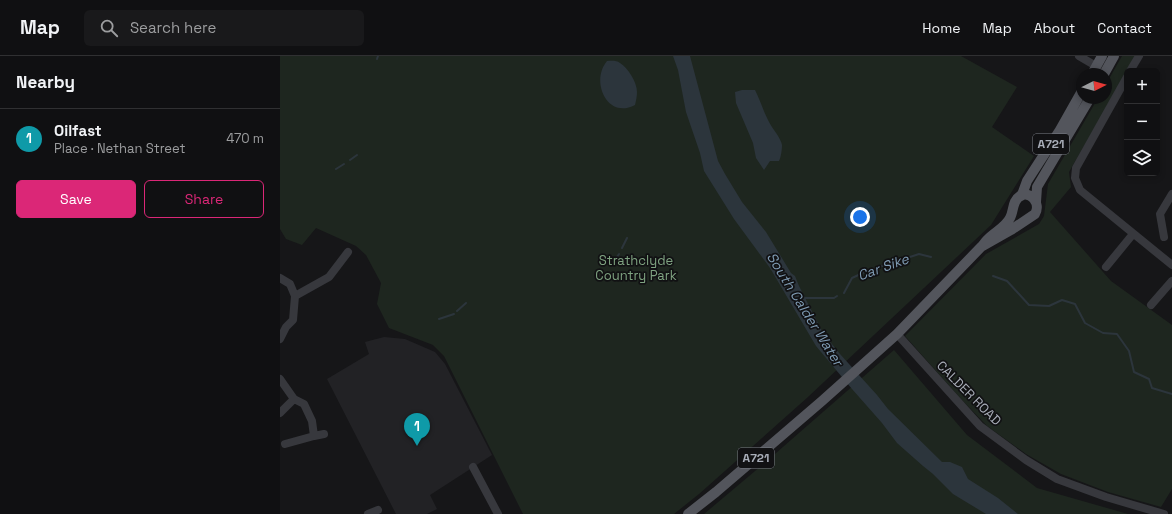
<!DOCTYPE html>
<html lang="en">
<head>
<meta charset="utf-8">
<style>
  :root { --surface:#101012; --page:#19191b; --text:#f1f3f6; --muted:#9c9d9f; --line:#303032; --accent:#db2777 }
  body { margin:0; font-family:"Space Grotesk",sans-serif; background:var(--page); color:var(--text) }
  .controls { position:absolute; right:12px; top:12px; display:grid; overflow:hidden; border-radius:6px; box-shadow:0 2px 6px #0003 }
  .controls button { width:36px; height:36px; display:grid; place-items:center; padding:0; border:0; border-bottom:1px solid var(--line); background:var(--surface); color:var(--text); font:20px sans-serif }
  .compass { position:absolute; left:796px; top:12px; width:36px; height:36px; border-radius:50%; background:var(--surface); box-shadow:0 2px 6px #0003; rotate:84deg }
  .you { position:absolute; left:580px; top:161px; width:14px; height:14px; margin:-10px; border:3px solid #fff; border-radius:50%; background:#1a73e8; box-shadow:0 0 0 6px #1a73e833 }
  .badge { display:grid; place-items:center; width:26px; height:26px; border-radius:50%; background:var(--accent); color:#fff; font-size:13px; font-weight:700 }
  .pin { position:absolute; translate:-50% -33px; filter:drop-shadow(0 1px 2px #0008) }
  .pin::after { content:''; position:absolute; top:21px; width:14px; height:12px; background:inherit; clip-path:polygon(0 0,100% 0,50% 100%) }
  .list { margin:0; padding:0; list-style:none }
  h2 { display:flex; justify-content:space-between; align-items:center; height:52px; margin:0; padding:0 16px; font-size:17px }
  h2 small { font-size:13px; font-weight:400; color:var(--muted) }
  .list li { display:grid; grid-template-columns:26px 1fr auto; gap:12px; align-items:center; box-sizing:border-box; height:60px; padding:0 16px; border-top:1px solid var(--line) }
  .list b { display:block; font-size:15px; white-space:nowrap }
  .list p { margin:0; font-size:13px; white-space:nowrap; color:var(--muted) }
  .list em { font-size:13px; font-style:normal; color:var(--muted) }
  .actions { display:flex; gap:8px; padding:12px 16px }
  .actions a { flex:1; padding:9px 0; border:1px solid var(--accent); border-radius:6px; text-align:center; font-size:14px; color:var(--accent) }
  .actions .main { background:var(--accent); color:#fff }
  .icon { flex:none; width:22px; height:22px; fill:none; stroke:currentColor; stroke-width:2; stroke-linecap:round; stroke-linejoin:round }
  .map { position:relative; flex:none; width:892px; height:458px; overflow:hidden }
  header { display:flex; align-items:center; gap:24px; box-sizing:border-box; height:56px; padding:0 20px; background:var(--surface); border-bottom:1px solid var(--line) }
  header strong { font-size:19px }
  nav { display:flex; gap:22px; margin-inline-start:auto; font-size:14px }
  .search { width:280px; height:36px; background:var(--page); display:flex; align-items:center; gap:10px; box-sizing:border-box; padding:0 14px; border-radius:6px; color:var(--muted); font-size:15px }
  main { display:flex }
  aside { flex:1; background:var(--surface) }
  .map>svg:first-child { display:block }
  .built { fill:#222225 }
  .green { fill:#1e261f }
  .water { fill:#2c353c }
  .lines { fill:none; stroke-linecap:round; stroke-linejoin:round }
  .stream { stroke:#2c353c; stroke-width:2 }
  .minor { stroke:#37383d; stroke-width:8 }
  .major { stroke:#53555c; stroke-width:10 }
  .labels { text-anchor:middle; dominant-baseline:central; stroke-width:3.5; stroke-linejoin:round; paint-order:stroke }
  .shield { fill:#111113; stroke:#7b7e86; stroke-width:1 }
  .shield-label { font-size:12px; font-weight:bold; fill:#a8adb8 }
  .park-label { font-size:13px; fill:#7fa381; stroke:#111113 }
  .street-label { font-size:13px; fill:#a8adb8; stroke:#111113 }
  .water-label { font-size:14px; font-style:italic; fill:#7f9bb3; stroke:#111113 }
</style>
</head>
<body>
<header>
<strong>Map</strong>
<div class="search"><svg class="icon" aria-label="search" viewBox="0 0 24 24"><circle cx="10" cy="10" r="6"/><path d="M15 15l6 6"/></svg>Search here</div>
<nav><a>Home</a><a>Map</a><a>About</a><a>Contact</a></nav>
</header>
<main>
<aside>
<h2>Nearby<small></small></h2>
<ul class="list">
<li><span class="badge" style="background:#0f9aa8">1</span><div><b>Oilfast</b><p>Place · Nethan Street</p></div><em>470 m</em></li>
</ul>
<div class="actions"><a class="main">Save</a><a>Share</a></div>
</aside>
<div class="map">
<svg width="892" height="458" viewBox="0 0 892 458">
  <rect width="100%" height="100%" fill="#161618"/>
  <!-- built -->
  <path class="built" d="M104,281L125,283L155,296L165,308L212,399L150,439L157,453L147,458H116L47,323L89,298L85,286Z"/>
  <!-- green -->
  <path class="green" d="M0,0H681L737,31L712,71L754,100L711,169L528,341L419,438L394,458H243L164,300L153,289L109,272L97,248L101,227L86,199L76,190L36,172L22,189L6,183L0,173Z
    M842,0H856L789,116L791,131L770,156L831,225L892,269V433L881,451L828,436L781,418L746,398L707,370L680,342L625,280L706,198L759,168L764,160L768,128L818,42H826V28Z
    M614,294L687,379L757,432L848,458H424L481,410Z"/>
  <!-- water -->
  <path class="water" d="M393,0H410L438,105L445,118L462,146L486,176L511,217L515,220L519,230L543,277L560,298L597,339L608,353L662,406H670L682,411L688,423L718,442L738,458H706L673,438L653,418L643,410L617,387L602,367L572,333L536,290L490,212L454,163L424,115L420,97L406,56L398,14Z
    M327,5C331,5 336,4 340,7C348,12 357,26 357,36C357,40 356,45 355,49C327,64 310,25 327,5Z
    M462,34H475C480,44 483,54 488,64C491,71 501,82 502,89C502,93 501,101 499,105H490L484,114L476,102L473,87L456,47L455,36Z"/>
  <g class="lines">
    <!-- stream -->
    <path class="stream" d="M97,3L98,0
      M70,104L77,99
      M56,113L64,108
      M342,192L347,182
      M335,204L339,198
      M713,220L727,225L749,249L769,250L782,244L795,248L805,267L823,277L837,278L849,295L854,316L869,323L872,332L892,338
      M564,237L572,222L587,215L639,198L651,201
      M523,242H554L557,240
      M177,255L186,247
      M159,263L174,258"/>
    <!-- minor -->
    <path class="minor" d="M799,0L816,10
      M850,15L859,0
      M847,21L796,112L795,122L800,134L892,209
      M884,181L880,158L892,138
      M826,211L853,178
      M0,222L10,228L15,240L13,264L6,271L0,283
      M15,240L49,221L68,196
      M871,249L892,225
      M617,278L700,370L746,404L777,423L826,441L884,458
      M0,323L14,343L24,348L32,365L34,380L5,388
      M0,357L14,343
      M34,380L44,378
      M193,411L218,458
      M88,458L98,454"/>
    <!-- major -->
    <path class="major" d="M812,18L822,0
      M824,18L834,0
      M741,140L743,136L747,125L780,74L802,35
      M756,146L757,131L810,42
      M408,458L436,436L542,345L617,278L701,191C703,189 705,186 707,184C714,176 725,172 730,162C734,155 732,145 740,140C751,134 761,148 755,158L731,174L701,191"/>
  </g>
  <g class="labels">
    <!-- shield labels -->
    <g class="shield">
      <rect x="753" y="78" width="36" height="20" rx="3"/>
      <rect x="458" y="392" width="36" height="20" rx="3"/>
    </g>
    <g class="shield-label">
      <text x="771" y="88">A721</text>
      <text x="476" y="402">A721</text>
    </g>
    <!-- park labels -->
    <g class="park-label">
      <text x="356" y="204">Strathclyde<tspan x="356" dy="15">Country Park</tspan></text>
    </g>
    <!-- street labels -->
    <g class="street-label">
      <text transform="translate(689 337) rotate(45)">CALDER ROAD</text>
    </g>
    <!-- water labels -->
    <g class="water-label">
      <text transform="translate(603 211) rotate(-20)">Car Sike</text>
      <text transform="translate(525 253) rotate(58)">South Calder Water</text>
    </g>
  </g>
</svg>
<div class="controls">
<button>+</button>
<button>−</button>
<button><svg class="icon" aria-label="layers" viewBox="0 0 24 24"><path d="M12 4l9 5-9 5-9-5zM3 14l9 5 9-5"/></svg></button>
</div>
<svg class="compass" viewBox="-18 -18 36 36"><path d="M0-13l5 13h-10z" fill="#e53935"/><path d="M0 13l5-13h-10z" fill="#9c9d9f"/></svg>
<div class="you"></div>
<div class="pin badge" style="left:137px;top:390px;background:#0f9aa8">1</div>
</div>
</main>
</body>
</html>
